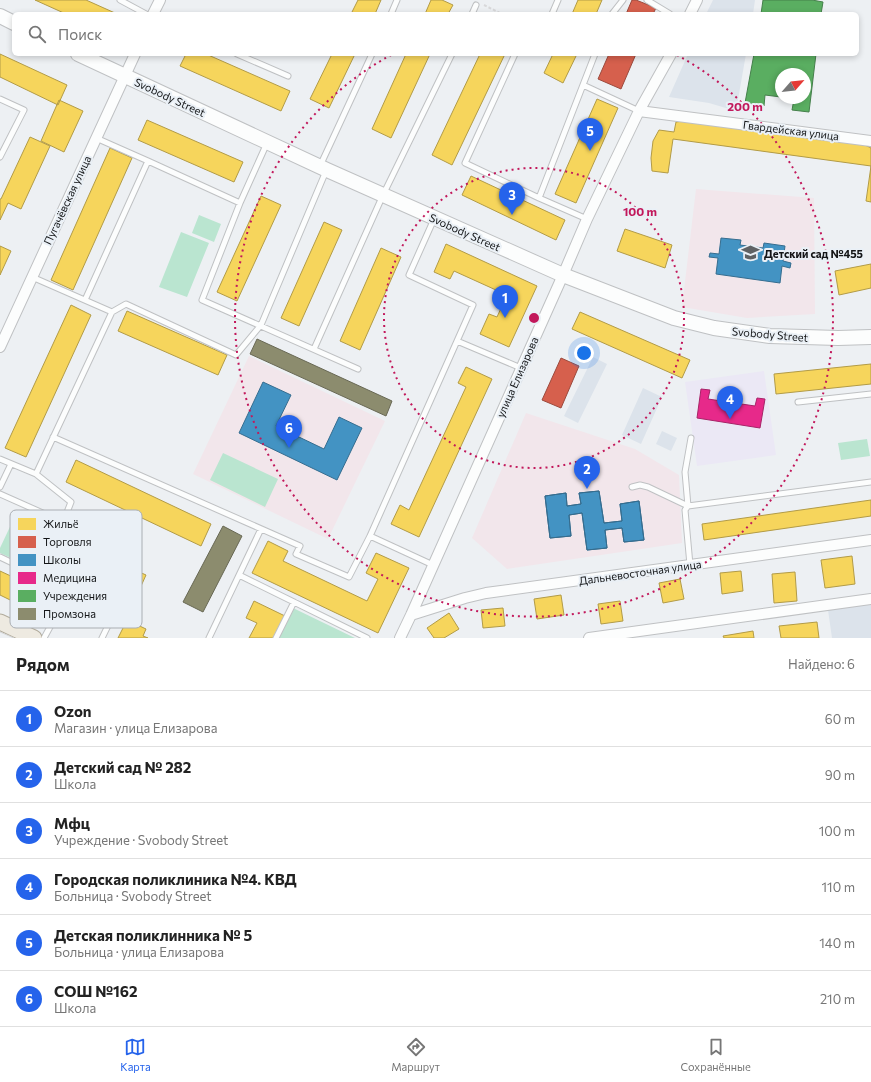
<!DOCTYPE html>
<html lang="ru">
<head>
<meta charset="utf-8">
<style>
  :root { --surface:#fff; --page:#f2f2f2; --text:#222; --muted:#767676; --line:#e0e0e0; --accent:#2563eb }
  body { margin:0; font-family:Commissioner,sans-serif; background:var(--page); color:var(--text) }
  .compass { position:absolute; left:775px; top:68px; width:36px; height:36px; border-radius:50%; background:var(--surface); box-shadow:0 2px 6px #0003; rotate:62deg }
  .you { position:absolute; left:584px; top:353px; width:14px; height:14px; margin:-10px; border:3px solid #fff; border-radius:50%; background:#1a73e8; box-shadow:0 0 0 6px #1a73e833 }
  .badge { display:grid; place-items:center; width:26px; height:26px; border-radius:50%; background:var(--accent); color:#fff; font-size:13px; font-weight:700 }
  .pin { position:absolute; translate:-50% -33px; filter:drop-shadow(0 1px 2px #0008) }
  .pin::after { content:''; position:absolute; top:21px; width:14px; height:12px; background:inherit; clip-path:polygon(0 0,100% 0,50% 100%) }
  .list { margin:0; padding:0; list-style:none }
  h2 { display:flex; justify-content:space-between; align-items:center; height:52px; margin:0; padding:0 16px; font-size:17px }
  h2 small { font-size:13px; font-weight:400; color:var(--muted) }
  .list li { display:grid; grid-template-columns:26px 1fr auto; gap:12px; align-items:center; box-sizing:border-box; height:56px; padding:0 16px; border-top:1px solid var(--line) }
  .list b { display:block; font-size:15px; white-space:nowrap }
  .list p { margin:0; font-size:13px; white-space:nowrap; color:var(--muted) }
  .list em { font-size:13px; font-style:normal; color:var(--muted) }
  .icon { flex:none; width:22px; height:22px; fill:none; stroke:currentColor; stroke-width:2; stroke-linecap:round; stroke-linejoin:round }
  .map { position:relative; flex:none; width:871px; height:638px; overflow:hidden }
  .search { position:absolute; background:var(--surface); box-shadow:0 2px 6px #0003; left:12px; right:12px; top:12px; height:44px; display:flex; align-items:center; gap:10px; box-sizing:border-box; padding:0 14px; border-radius:6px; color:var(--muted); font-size:15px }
  .sheet { height:388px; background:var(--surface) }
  nav { display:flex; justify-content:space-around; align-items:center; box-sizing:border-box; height:56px; border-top:1px solid var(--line); background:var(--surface); font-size:11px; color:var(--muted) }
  nav a { display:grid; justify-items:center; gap:2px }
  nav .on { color:var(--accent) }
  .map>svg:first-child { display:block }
  .built { fill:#dce3eb }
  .education { fill:#f2e6eb }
  .medical { fill:#ebe8f5 }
  .green { fill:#bae5d0 }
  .homes { fill:#f6d55c; stroke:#b29b47 }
  .shops { fill:#d6604d; stroke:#9c4a3d }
  .schools { fill:#4393c3; stroke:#356d8f }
  .health { fill:#e7298a; stroke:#a72368 }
  .public { fill:#5aae61; stroke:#45804b }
  .industry { fill:#8c8c6e; stroke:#686854 }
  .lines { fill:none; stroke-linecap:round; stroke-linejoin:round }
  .lane-casing { stroke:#bfc1c3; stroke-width:7 }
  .street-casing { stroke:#bfc1c3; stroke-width:12 }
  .secondary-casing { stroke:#bfc1c3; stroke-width:16 }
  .primary-casing { stroke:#b1ab9c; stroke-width:17 }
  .path { stroke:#d8d8da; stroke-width:2; stroke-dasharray:3 2; stroke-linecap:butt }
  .lane { stroke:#fcfdfd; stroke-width:5 }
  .street { stroke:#fcfdfd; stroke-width:10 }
  .secondary { stroke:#fcfdfd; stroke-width:14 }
  .primary { stroke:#eeeae1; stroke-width:15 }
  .tram { stroke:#d5d6d7; stroke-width:1 }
  .ring { fill:none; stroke:#c2185b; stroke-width:2; stroke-dasharray:2 4 }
  .labels { text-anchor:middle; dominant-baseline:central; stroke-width:4; stroke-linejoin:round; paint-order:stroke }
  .street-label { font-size:11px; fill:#131517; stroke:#eaf0f6 }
  .poi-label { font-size:11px; font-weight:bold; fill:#131517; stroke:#eaf0f6; text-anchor:start }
  .key { fill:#eaf0f6; stroke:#aaaeb3; stroke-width:1 }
  .key-label { font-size:11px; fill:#131517 }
  .centre { fill:#c2185b; stroke:#eaf0f6; stroke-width:2 }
  .ring-label { font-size:12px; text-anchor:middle; font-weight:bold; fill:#c2185b; stroke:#eaf0f6; stroke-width:4; stroke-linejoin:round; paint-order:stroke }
</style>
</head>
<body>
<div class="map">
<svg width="871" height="638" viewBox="0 0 871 638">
  <rect width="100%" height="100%" fill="#edf0f3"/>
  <!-- built -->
  <path class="built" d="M713,0H755L753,14H706Z
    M688,54H746L736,111L709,103L669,97Z
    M593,357L607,364L578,423L564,416Z
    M643,388L662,397L641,444L622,435Z
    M662,431L677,438L671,451L656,444Z
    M871,604V638H832L828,610Z"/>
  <!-- education -->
  <path class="education" d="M696,189L814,198L815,314L747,318L682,307Z
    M249,356L385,421L328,539L193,474Z
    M526,413L635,449L679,475L682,543L507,569L472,538Z"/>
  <!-- medical -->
  <path class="medical" d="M764,371L776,455L697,466L685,382Z"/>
  <!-- green -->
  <path class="green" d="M199,215L221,224L214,242L192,233Z
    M181,232L209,243L187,297L159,287Z
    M867,439L870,456L841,460L838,443Z
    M223,453L278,479L265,507L210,480Z
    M16,514L58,533L40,571L0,553V548Z
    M293,608L355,638H279Z"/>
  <!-- homes -->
  <path class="homes" d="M35,0H86L115,13L66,14Z
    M358,0H381L375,14H351Z
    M431,0H442L453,5L448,14H425Z
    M578,0H602L596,14H572Z
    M0,54L67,85L58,105L0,77Z
    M186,54H206L290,91L281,111L180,66Z
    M332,54H355L329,108L310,99Z
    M406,54H430L391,138L372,129Z
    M480,54H505L452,165L432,155Z
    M553,54H577L563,83L544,73Z
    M597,99L618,108L576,203L555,194Z
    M59,100L83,111L64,152L41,141Z
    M147,120L243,162L234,182L138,140Z
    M689,120L863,144L871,148V202L866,201L871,166L673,139L668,173L652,171L651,158L653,141L659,130L674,132L676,122Z
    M30,137L50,146L21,209L8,203L0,220V199H1Z
    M110,148L132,158L73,290L51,280Z
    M471,176L565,220L556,240L462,195Z
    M261,196L281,205L237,301L217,292Z
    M324,222L342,230L299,326L281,318Z
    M625,229L672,245L665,268L617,251Z
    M446,244L537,286L509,347L480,334L489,314L497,317L507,295L454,271L450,279L434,272Z
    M0,246L11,251L0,275Z
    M381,248L401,257L360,350L340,341Z
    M871,264V288L839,295L835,271Z
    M71,305L91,315L26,457L5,448Z
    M127,311L227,355L218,375L118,331Z
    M580,312L690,360L682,378L572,329Z
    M871,364V384L776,394L774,374Z
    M466,367L492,379L419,537L391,524L400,505L409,510L466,387L458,383Z
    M76,460L211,524L201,546L66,482Z
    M871,500V516L704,540L702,524Z
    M268,541L288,551L283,561L367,601L378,579L366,573L376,553L409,568L378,633L252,573Z
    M86,548L146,575L137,595L78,568Z
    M852,556L855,584L825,588L821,560Z
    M0,571L41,590L46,578L66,588L51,620L0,595Z
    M741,571L743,591L722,594L720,573Z
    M795,572L797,601L774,603L772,574Z
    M680,579L684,599L663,603L659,583Z
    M561,595L564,615L537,619L534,599Z
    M254,601L285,616L275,638H249L257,623L246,618Z
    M620,601L623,621L601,624L598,604Z
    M503,608L505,626L483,628L481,610Z
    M449,613L459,629L444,638H434L427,628Z
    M127,620L146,629L143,636L148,638H118Z
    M817,622L819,638H781L779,626Z
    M753,631L754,638H724L723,636Z"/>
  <!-- shops -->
  <path class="shops" d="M632,0H636L656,8L653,14H626Z
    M609,54H636L621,89L598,79Z
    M561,358L579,366L561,408L542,400Z"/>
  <!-- schools -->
  <path class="schools" d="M721,238L741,240L740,245L763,248L764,243L785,246L783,261L791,263L790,268L782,266L780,283L716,274L718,258L709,257L710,253L719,254Z
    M263,382L291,395L276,426L324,449L339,417L362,428L337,480L239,433Z
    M599,491L604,523L622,521L620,504L639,501L644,540L624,542L622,528L605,530L607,548L587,550L582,513L569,515L571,536L550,538L545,496L566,493L567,506L581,504L579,493Z
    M599,491L604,523L622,521L620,504L639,501L644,540L624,542L622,528L605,530L607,548L587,550L582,513L569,515L571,536L550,538L545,496L566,493L567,506L581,504L579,493Z"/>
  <!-- health -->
  <path class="health" d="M701,389L710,390L708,399L755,406L757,398L765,399L760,428L697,418Z"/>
  <!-- public -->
  <path class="public" d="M763,0H812L823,2L821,14H761Z
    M754,54H816L809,112L792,110L794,99L789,98H805V74H781V97L765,95L764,106L745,103Z"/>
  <!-- industry -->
  <path class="industry" d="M257,339L392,401L386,416L250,354Z
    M223,526L242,536L203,612L183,602Z"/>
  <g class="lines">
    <defs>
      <path id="lane" d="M120,0L146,14
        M647,0L670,14
        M391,14L397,0
        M472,14L476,5
        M552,14L558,0
        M612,14L623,0
        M237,54L288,76
        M515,54L465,163L539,198L587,219
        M583,85L639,111
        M0,99L24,110L0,157
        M148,161L240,203L267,143
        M320,166L372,54
        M539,198L595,54
        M240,203L202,300L358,369
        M434,219L409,275L473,305L457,341L521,368
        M85,300L148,161L96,138
        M112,312L126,304L236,355L261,325L326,171
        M314,349L383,195L452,54
        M798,402L871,394
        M53,437L300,546L296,554L349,577L370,536L433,565
        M0,459L36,474L112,312L32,277
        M0,487L11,464
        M632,487L640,485L648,487L688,506
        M0,494L63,522L125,553
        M688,506L685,472L691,438
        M370,536L457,341
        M0,557L42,577L71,502L36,474
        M690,565L685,510L688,506L871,482
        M44,571L73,585L44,638
        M239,575L367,638
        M102,638L119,603
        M209,638L261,529
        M276,638L294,602"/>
      <path id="street" d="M153,14L160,0
        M690,14L697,0
        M639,111L871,141
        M0,347L135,54
        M411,615L465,598L486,593L871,540
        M400,638L411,615L563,275L587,219L639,111L671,54
        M589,638L871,599"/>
      <path id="secondary" d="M0,16L14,23
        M78,54L327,170L563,275L674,318L714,328L770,336L838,338L871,337"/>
      <path id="primary" d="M0,622L34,638"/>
    </defs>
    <!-- lane casing -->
    <use href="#lane" class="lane-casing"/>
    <!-- street casing -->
    <use href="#street" class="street-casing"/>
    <!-- secondary casing -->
    <use href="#secondary" class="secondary-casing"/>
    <!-- primary casing -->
    <use href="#primary" class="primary-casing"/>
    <!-- path -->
    <path class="path" d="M484,5L502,14"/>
    <!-- lane -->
    <use href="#lane" class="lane"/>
    <!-- street -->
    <use href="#street" class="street"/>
    <!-- secondary -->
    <use href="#secondary" class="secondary"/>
    <!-- primary -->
    <use href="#primary" class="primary"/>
    <!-- tram -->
    <path class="tram" d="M0,632L14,638"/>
  </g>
  <!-- distance rings -->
  <g class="ring">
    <circle cx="534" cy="318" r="150"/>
    <path d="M677 55A299 299 0 1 1 391 55"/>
  </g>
  <!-- icons -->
  <defs>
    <symbol id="school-bare" viewBox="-9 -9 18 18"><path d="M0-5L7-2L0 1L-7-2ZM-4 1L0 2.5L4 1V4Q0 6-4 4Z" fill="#5f6264" stroke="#eaf0f6" stroke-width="2.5" paint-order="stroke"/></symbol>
  </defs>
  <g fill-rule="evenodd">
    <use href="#school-bare" x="738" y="240" width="25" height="25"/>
  </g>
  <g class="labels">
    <!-- street labels -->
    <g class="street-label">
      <text transform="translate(170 97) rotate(25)">Svobody Street</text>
      <text transform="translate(791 130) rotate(7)">Гвардейская улица</text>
      <text transform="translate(67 200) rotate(-65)">Пугачёвская улица</text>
      <text transform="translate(465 232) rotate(24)">Svobody Street</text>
      <text transform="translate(770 334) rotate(5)">Svobody Street</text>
      <text transform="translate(517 377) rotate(-66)">улица Елизарова</text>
      <text transform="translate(640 572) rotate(-8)">Дальневосточная улица</text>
    </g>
    <!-- poi labels -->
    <g class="poi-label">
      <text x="764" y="253">Детский сад №455</text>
    </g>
  </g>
  <!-- legend -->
  <rect x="10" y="510" width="132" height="118" rx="6" class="key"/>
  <rect x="18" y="518" width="18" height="12" fill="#f6d55c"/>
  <rect x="18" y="536" width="18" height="12" fill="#d6604d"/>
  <rect x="18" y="554" width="18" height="12" fill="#4393c3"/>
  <rect x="18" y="572" width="18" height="12" fill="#e7298a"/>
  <rect x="18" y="590" width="18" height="12" fill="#5aae61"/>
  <rect x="18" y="608" width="18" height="12" fill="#8c8c6e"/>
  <g class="key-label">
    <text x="43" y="528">Жильё</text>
    <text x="43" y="546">Торговля</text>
    <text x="43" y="564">Школы</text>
    <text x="43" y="582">Медицина</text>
    <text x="43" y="600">Учреждения</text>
    <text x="43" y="618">Промзона</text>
  </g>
  <circle cx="534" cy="318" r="6" class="centre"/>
  <g class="ring-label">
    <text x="745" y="111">200 m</text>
    <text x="640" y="216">100 m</text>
  </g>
</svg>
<svg class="compass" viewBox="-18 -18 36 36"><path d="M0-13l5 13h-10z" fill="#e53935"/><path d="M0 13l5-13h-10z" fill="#767676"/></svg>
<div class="you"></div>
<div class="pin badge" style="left:505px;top:318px">1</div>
<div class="pin badge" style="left:587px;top:489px">2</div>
<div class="pin badge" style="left:512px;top:215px">3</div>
<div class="pin badge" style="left:730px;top:419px">4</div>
<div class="pin badge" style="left:590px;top:151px">5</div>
<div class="pin badge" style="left:289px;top:448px">6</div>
<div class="search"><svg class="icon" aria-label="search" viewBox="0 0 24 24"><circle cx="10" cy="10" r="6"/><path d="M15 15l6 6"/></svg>Поиск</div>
</div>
<section class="sheet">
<h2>Рядом<small>Найдено: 6</small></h2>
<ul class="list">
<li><span class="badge">1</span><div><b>Ozon</b><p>Магазин · улица Елизарова</p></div><em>60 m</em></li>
<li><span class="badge">2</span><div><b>Детский сад № 282</b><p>Школа</p></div><em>90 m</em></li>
<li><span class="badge">3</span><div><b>Мфц</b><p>Учреждение · Svobody Street</p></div><em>100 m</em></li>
<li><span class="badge">4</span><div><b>Городская поликлиника №4. КВД</b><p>Больница · Svobody Street</p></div><em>110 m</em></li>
<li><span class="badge">5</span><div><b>Детская поликлинника № 5</b><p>Больница · улица Елизарова</p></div><em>140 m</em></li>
<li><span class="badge">6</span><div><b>СОШ №162</b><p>Школа</p></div><em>210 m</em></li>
</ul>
</section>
<nav>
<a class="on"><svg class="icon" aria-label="map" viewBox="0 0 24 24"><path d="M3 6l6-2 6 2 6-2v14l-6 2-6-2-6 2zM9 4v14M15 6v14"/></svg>Карта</a>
<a><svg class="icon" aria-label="directions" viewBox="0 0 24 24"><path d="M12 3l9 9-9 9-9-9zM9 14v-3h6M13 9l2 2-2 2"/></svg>Маршрут</a>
<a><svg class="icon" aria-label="saved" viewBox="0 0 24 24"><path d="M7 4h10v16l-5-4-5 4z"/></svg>Сохранённые</a>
</nav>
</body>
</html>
